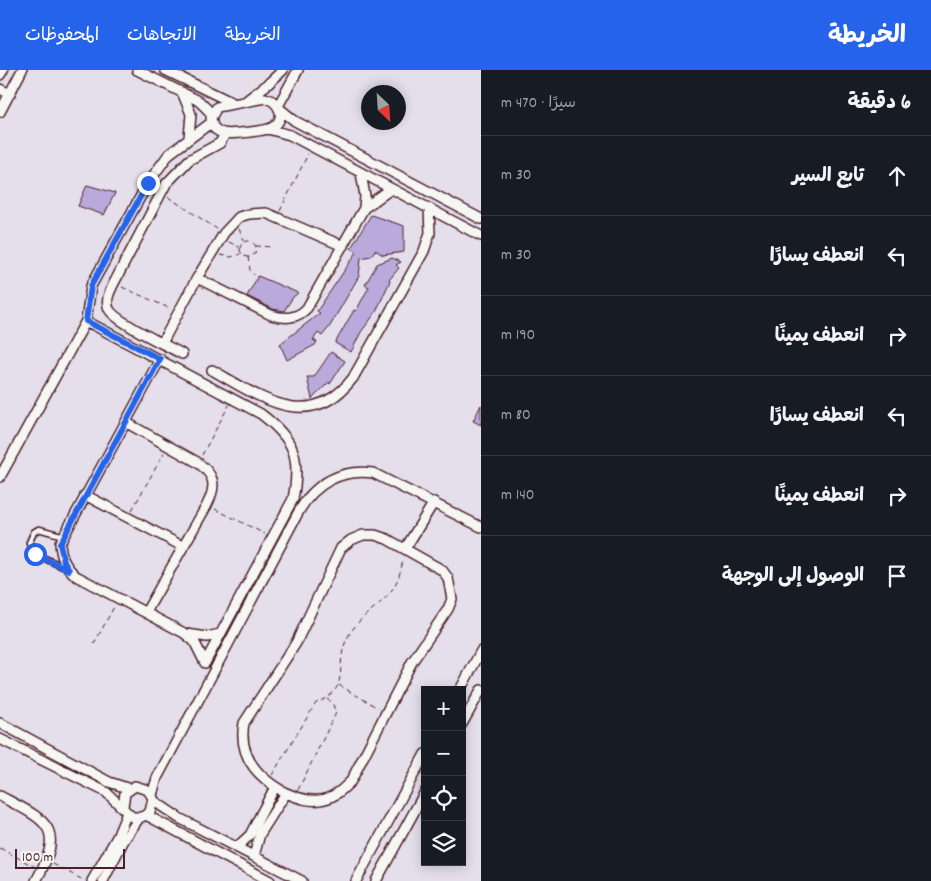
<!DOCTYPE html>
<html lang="ar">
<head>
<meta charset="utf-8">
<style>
  :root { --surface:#171b24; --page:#242831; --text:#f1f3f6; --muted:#9ea1a6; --line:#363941; --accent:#2563eb }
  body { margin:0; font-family:Dekko,"Playpen Sans Arabic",sans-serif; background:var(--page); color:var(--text); direction:rtl }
  .controls { position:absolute; right:15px; bottom:15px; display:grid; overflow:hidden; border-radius:0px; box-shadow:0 2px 12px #0003 }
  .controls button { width:45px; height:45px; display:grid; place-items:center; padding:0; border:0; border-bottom:1px solid var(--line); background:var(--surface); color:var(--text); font:25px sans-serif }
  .compass { position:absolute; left:361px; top:15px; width:45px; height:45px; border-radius:50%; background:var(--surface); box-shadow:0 2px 12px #0003; rotate:155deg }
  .scale { position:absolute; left:15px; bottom:12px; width:110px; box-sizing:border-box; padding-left:5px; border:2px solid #4a1f2b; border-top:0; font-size:14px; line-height:18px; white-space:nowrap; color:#4a1f2b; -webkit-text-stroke:4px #f6f6f2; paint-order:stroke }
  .stop { position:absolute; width:15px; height:15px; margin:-11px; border:4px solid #2563eb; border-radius:50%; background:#fff }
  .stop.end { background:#2563eb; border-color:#fff; box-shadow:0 1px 5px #0008 }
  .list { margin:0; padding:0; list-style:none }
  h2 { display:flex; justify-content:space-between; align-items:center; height:65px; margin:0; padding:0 20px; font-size:21px }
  h2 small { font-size:16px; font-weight:400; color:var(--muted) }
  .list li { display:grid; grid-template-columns:32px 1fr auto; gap:15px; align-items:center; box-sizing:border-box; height:80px; padding:0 20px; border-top:1px solid var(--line) }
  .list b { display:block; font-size:19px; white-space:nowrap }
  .list em { font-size:16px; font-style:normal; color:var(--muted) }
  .icon { flex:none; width:28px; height:28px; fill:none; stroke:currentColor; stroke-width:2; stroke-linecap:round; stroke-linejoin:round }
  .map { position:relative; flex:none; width:481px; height:811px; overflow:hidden; direction:ltr }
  header { display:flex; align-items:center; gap:30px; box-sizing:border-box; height:70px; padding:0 25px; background:var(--accent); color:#fff }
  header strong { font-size:24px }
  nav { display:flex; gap:28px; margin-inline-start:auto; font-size:18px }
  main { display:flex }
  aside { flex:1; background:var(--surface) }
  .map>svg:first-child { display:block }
  .building { fill:#b9aadb; stroke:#4a1f2b }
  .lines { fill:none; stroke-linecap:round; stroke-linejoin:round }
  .lane-casing { stroke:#4a1f2b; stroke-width:8 }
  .street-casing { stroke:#4a1f2b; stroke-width:12 }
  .path { stroke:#4a1f2b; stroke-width:1; stroke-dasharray:5 4; stroke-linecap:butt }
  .lane { stroke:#f6f6f2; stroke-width:4.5 }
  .street { stroke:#f6f6f2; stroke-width:9 }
  .route { stroke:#2563eb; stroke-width:6 }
</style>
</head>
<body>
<header>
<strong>الخريطة</strong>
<nav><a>الخريطة</a><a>الاتجاهات</a><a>المحفوظات</a></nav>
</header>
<main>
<aside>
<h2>6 دقيقة<small>سيرًا · 470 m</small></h2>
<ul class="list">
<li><svg class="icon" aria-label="ahead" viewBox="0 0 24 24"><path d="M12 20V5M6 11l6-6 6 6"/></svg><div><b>تابع السير</b></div><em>30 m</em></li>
<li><svg class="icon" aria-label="left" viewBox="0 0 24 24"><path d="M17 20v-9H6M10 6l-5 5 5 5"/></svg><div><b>انعطف يسارًا</b></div><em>30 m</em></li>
<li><svg class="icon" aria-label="right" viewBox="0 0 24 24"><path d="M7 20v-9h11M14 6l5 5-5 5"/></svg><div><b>انعطف يمينًا</b></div><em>190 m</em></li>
<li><svg class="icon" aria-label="left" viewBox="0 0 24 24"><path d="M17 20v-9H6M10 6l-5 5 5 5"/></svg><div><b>انعطف يسارًا</b></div><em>80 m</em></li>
<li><svg class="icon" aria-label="right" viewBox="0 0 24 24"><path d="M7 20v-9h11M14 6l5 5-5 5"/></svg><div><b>انعطف يمينًا</b></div><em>140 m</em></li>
<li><svg class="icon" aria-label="arrive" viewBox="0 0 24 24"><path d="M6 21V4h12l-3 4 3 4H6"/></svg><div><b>الوصول إلى الوجهة</b></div></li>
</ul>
</aside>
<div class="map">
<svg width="481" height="811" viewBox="0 0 481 811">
  <rect width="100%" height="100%" fill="#e4dfeb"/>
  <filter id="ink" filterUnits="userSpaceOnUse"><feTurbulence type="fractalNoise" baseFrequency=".02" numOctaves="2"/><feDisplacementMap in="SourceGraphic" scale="10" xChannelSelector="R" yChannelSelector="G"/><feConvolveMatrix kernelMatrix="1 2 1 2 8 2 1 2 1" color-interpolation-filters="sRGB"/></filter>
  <g filter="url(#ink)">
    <!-- building -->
    <path class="building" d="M87,115L115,123L104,145L78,136Z
      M371,145L404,156V182L383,185L375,180L371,186L361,188L359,206L330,256L322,266L318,263L313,270L317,272L315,275L287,290L280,274L320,243L317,241L357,182L351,178Z
      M392,188L401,192L396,195L399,198L389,210L390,211L376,242L361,262L351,282L335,273L354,240L356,241L369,217L365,215L377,194Z
      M258,206L298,223L293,227L284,241L273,239L247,226Z
      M331,282L345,291L330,314L329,312L312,329L307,307H314Z
      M481,335V355L473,351Z"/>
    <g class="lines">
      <defs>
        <path id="lane" d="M64,466L39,459L34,462L29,473L35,484L66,498"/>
        <path id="street" d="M137,0L199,31L212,44
          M165,0L233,33
          M0,5L3,0
          M0,19L10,24
          M182,22L191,44L189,68
          M265,28C279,31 287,48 273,57C267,61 230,65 223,63C218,62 216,60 213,57L211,48L217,37Z
          M247,30L268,14L283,0
          M278,36L298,0
          M280,39L295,51L481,149
          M0,42L22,0
          M268,59L290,65L481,166
          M361,103L365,126L364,138
          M197,208L271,245C285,249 297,249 307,238L364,138L391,119
          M86,251L261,344C295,370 301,387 293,429L205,593
          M162,273L197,208L224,163L239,147L249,144L266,143L343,176
          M182,284C168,276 114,251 109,239C105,230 110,221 114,213L166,114L189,90L220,73L225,64
          M160,289L60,473C61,488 65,496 76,506L184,563L194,571L205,593
          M212,300C259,326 309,365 353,308L424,181L430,163L429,138
          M127,353L197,392C215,405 217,415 207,435L146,542
          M0,407L86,251L91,216L148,113L169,84L212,52
          M85,425L182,476
          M363,465H375L387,469L442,500L448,508L452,529L448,539L412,592L351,711C343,719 336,726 325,729C311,733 297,728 284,722C257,707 238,685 244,653L296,573L341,478L351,470Z
          M405,479L434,432
          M187,564L207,567L220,564
          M460,620L481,581
          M0,653L109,712L130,719
          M462,654L481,620
          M0,669L106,722L132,747H142L150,742L153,728L148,720L135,716L125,723L123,736
          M152,725L157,708L299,441C315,413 341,399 373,403L481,457
          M0,726C47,751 66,756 36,811
          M154,731L179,748L302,811
          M146,745L270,811
          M237,777L250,765L275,717
          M254,786L260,764L286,723
          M92,811L117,767L127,743
          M103,811L124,770L139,748
          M356,811L425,684
          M376,811L425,722"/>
      </defs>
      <!-- lane casing -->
      <use href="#lane" class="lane-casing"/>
      <!-- street casing -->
      <use href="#street" class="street-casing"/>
      <!-- path -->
      <path class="path" d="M168,127L217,159
        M280,141L308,84
        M239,159L244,170
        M240 179a8 8 0 1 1 16 0a8 8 0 1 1-16 0Z
        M229,172L239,177
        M256,176L274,177
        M220,185L231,187L240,184
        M248,187L250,200L254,205
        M122,217L171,239
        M202,385L229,335
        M215,439L265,464
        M132,440L164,383
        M94,574L115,535
        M339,615L378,638
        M272,705L316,633C354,619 332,593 349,565C368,533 396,536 403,489
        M298,720L336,643L332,632L327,629
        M0,778L35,797
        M53,794L85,811"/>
      <!-- lane -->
      <use href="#lane" class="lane"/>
      <!-- street -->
      <use href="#street" class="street"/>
    </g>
  </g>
  <g class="lines" filter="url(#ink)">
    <!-- route -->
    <path class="route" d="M35,484L69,500L64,492L60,474L160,289L86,251L91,216L148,113"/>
  </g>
</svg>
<div class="controls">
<button>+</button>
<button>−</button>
<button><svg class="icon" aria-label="locate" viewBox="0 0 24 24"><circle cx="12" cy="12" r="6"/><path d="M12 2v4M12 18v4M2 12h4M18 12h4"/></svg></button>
<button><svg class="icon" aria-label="layers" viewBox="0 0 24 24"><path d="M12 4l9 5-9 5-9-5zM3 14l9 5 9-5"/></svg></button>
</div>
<svg class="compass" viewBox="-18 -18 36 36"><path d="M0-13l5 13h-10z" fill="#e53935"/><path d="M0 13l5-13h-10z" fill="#9ea1a6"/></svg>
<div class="scale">100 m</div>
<div class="stop" style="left:35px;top:484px"></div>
<div class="stop end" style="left:148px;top:113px"></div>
</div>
</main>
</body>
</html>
